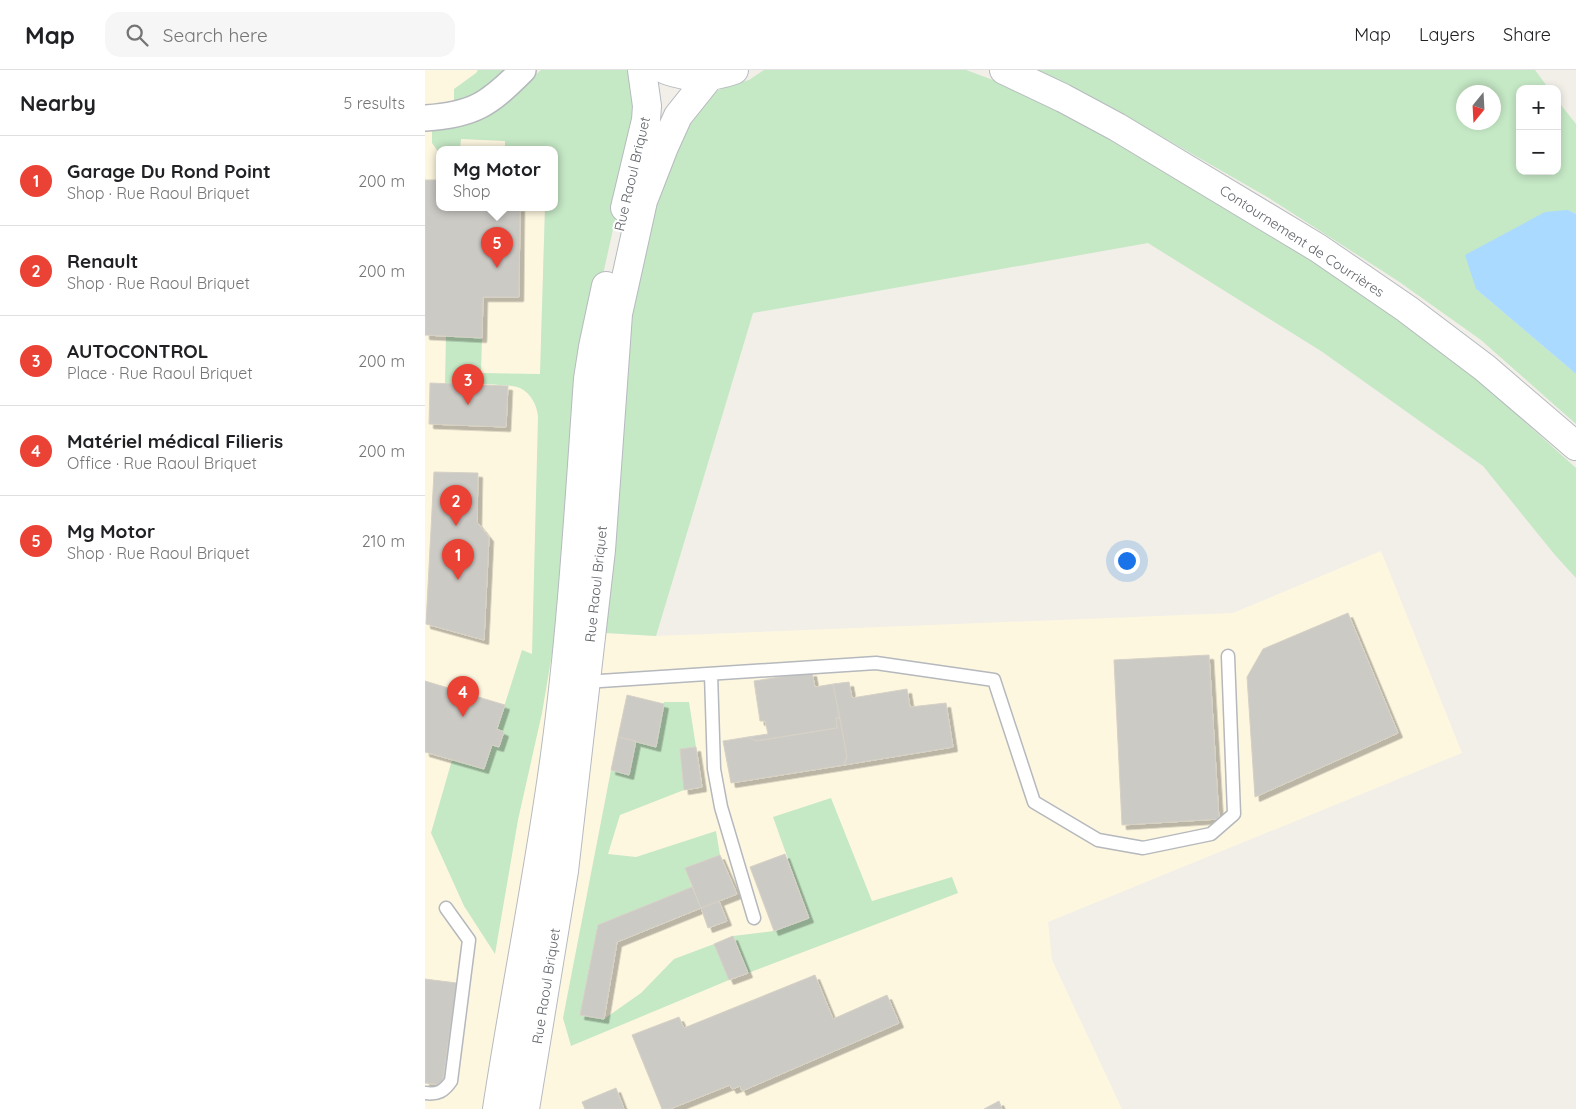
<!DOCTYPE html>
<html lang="en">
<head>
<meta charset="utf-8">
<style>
  :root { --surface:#fff; --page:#f6f6f6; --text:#202124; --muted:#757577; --line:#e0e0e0; --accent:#ea4335 }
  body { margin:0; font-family:Quicksand,sans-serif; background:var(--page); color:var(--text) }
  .controls { position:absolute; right:15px; top:15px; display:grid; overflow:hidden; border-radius:10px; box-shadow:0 2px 8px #0003 }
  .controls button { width:45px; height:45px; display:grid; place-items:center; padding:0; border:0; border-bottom:1px solid var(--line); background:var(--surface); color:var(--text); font:25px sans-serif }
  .compass { position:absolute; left:1031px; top:15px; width:45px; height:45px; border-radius:50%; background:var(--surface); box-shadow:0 2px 8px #0003; rotate:198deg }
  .you { position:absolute; left:701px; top:490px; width:18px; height:18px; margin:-12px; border:4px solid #fff; border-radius:50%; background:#1a73e8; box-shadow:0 0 0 8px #1a73e833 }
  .badge { display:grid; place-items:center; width:32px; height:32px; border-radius:50%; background:var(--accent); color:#fff; font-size:16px; font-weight:700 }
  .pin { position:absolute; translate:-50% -41px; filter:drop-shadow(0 1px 2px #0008) }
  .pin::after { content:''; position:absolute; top:26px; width:18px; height:15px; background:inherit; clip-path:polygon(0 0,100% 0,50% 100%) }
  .popup { position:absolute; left:11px; top:76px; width:122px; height:65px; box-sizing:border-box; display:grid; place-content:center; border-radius:10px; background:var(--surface); filter:drop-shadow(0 1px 4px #0005); font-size:16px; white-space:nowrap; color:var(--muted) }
  .popup b { font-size:19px; color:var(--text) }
  .popup::after { content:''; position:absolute; left:50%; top:100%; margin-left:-10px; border:10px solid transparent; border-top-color:var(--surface) }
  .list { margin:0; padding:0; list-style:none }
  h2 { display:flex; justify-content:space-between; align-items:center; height:65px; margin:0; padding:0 20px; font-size:21px }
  h2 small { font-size:16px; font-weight:400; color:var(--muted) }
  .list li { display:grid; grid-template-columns:32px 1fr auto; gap:15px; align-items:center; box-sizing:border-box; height:90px; padding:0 20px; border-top:1px solid var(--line) }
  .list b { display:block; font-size:19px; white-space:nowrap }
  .list p { margin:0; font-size:16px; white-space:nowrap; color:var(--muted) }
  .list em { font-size:16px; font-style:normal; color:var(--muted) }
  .icon { flex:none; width:28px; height:28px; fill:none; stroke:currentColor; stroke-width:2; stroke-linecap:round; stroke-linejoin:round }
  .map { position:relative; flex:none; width:1151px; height:1039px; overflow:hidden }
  header { display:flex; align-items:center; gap:30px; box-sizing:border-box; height:70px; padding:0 25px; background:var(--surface); border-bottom:1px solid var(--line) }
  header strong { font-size:24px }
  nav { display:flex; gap:28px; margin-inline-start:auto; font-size:18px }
  .search { width:350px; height:45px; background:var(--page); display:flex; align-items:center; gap:12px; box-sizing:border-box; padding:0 18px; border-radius:15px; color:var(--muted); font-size:19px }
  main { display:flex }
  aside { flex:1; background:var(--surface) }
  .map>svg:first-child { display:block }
  .commercial { fill:#fef7e0 }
  .green { fill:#c5e8c5; fill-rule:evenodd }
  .water { fill:#aadaff }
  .building { fill:#cccac5; stroke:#d6d1c6; filter:url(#shadow) }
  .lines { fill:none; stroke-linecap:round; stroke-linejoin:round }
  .lane-casing { stroke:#b5b8bc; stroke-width:15 }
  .street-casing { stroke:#b5b8bc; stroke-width:28 }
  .secondary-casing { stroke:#b6babf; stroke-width:30 }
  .lane { stroke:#fff; stroke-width:12 }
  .street { stroke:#fff; stroke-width:25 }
  .secondary { stroke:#fff; stroke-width:28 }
  .labels { text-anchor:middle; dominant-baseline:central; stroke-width:4.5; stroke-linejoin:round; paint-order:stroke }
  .street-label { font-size:14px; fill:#5f6368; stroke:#fff }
</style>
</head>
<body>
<header>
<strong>Map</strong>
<div class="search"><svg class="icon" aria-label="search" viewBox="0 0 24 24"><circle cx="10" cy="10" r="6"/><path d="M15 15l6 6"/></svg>Search here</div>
<nav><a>Map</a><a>Layers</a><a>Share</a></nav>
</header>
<main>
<aside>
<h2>Nearby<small>5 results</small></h2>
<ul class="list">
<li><span class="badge">1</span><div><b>Garage Du Rond Point</b><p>Shop · Rue Raoul Briquet</p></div><em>200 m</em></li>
<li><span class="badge">2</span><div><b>Renault</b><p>Shop · Rue Raoul Briquet</p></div><em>200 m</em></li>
<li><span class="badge">3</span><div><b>AUTOCONTROL</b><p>Place · Rue Raoul Briquet</p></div><em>200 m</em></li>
<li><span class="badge">4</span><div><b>Matériel médical Filieris</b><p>Office · Rue Raoul Briquet</p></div><em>200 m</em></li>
<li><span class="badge">5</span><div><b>Mg Motor</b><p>Shop · Rue Raoul Briquet</p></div><em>210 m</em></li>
</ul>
</aside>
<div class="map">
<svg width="1151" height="1039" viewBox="0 0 1151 1039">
  <defs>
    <filter id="shadow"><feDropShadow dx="4.5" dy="4.5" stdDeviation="0" flood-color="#0004"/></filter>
  </defs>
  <rect width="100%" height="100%" fill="#f1efe8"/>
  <!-- commercial -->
  <path class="commercial" d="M0,0H109L112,79H15V137H120L108,559L231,566L808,543L956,481L1037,683L623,852L627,890L697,1039H0Z"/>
  <!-- green -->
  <path class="green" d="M53,0H79L53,25L29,34V19L51,3Z
    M116,0H202L208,12L212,51L173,227L152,305L129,572L117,643L93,750L70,884L39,836L6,763L27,690L59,699L67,675L74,677L79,662L72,659L97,580L107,584L113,347C112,336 107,324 95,318C84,313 35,314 20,314L21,266L57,268L56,303L115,304L120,137H130V79H80V71L36,69L35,79H15L14,83L7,73V59C56,57 82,31 116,0Z
    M339,0H541L576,13L665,58L884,189L963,243L1043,301L1151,398V508L1130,485L1058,396L896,281L723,173L328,243L231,566L181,563L189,417L198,305L218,157L256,60L285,24L305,15L324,10Z
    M613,0H1110L1124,19H1095V101H1132V30L1151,54V144L1143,140L1051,219L1151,304V354L1056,270L973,211L844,128L680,34ZM1038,22H1068V52H1038Z
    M239,632H264L271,677L255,679L259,720L195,745L183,784L211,787L291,761L295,785L260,798L267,817L173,855L155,945L179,949L216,923L249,889L289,874L304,910L146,976L138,948L186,700L204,704L211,671L231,676Z
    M406,728L447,831L527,807L533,823L323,903L308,866L349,861L384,848L348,747Z"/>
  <!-- water -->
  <path class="water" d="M1143,140L1151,144V304L1051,219L1040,185L1120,142Z"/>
  <!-- building -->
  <path class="building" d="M0,110H15V137H95L94,227H58L57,268L0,265Z
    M5,313L83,316L81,357L4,354Z
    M9,402L53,403L52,452L64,467L59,570L1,554Z
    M923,543L973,663L830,727L822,607L838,579Z
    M784,585L794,749L697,755L689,590Z
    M387,602L390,617L408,614L415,648H411L412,658L331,671L323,667L343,664L340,651H335L329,611Z
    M0,611L80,635L72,659L79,662L74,677L67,675L59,699L0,682Z
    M424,612L427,628L482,619L485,637L521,633L528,677L419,695L422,687L408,614Z
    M202,625L239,634L231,677L193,667Z
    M411,648H415L422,687L419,695L306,713L298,671L323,667L331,671L412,658Z
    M193,667L211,671L204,705L186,700Z
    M271,677L277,717L259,720L255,679Z
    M360,784L384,848L349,861L325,797Z
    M295,785L312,824L276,838L260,798Z
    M267,817L276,838L192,872L179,949L155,945L173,855Z
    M294,831L302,851L283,858L276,838Z
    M308,866L323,903L304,910L289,874Z
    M390,905L408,949L462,925L474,953L317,1021L315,1016L307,1019L305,1015L245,1039H237L207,965L254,947L259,958Z
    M0,909L32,913L17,1015L0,1013Z
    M191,1018L199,1039H160L157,1032Z
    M574,1031L577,1039H559Z"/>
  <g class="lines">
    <defs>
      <path id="lane" d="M286,604L289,699L296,737L329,848
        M158,611L160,612L451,593L569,610L609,732L673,770L718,778L786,764L809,744L803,586
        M0,1023C13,1025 19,1021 26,1011L44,870L21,838"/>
      <path id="street" d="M0,48C49,45 64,34 98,0"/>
      <path id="secondary" d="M241,0C263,8 287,8 309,0
        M579,0L638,28L692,57L893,178L982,239L1060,298L1151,376
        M200,138L221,50L222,36L217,0
        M72,1039C90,921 114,804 130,685C147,560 154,435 163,309L168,277L181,216
        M100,1039L139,801L176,480L193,244L218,131L239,77L253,46L285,6"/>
    </defs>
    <!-- lane casing -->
    <use href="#lane" class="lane-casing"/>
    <!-- street casing -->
    <use href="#street" class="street-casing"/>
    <!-- secondary casing -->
    <use href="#secondary" class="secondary-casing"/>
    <!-- lane -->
    <use href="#lane" class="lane"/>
    <!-- street -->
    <use href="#street" class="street"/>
    <!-- secondary -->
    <use href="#secondary" class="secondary"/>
  </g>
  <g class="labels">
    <!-- street labels -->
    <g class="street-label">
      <text transform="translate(207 104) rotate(-77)">Rue Raoul Briquet</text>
      <text transform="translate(877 171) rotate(33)">Contournement de Courrières</text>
      <text transform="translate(171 514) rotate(-84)">Rue Raoul Briquet</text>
      <text transform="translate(121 916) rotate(-81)">Rue Raoul Briquet</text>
    </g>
  </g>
</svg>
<div class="controls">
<button>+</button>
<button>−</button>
</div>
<svg class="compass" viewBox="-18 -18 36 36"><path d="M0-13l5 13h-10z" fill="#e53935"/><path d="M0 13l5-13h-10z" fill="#757577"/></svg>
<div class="you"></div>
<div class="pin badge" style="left:33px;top:510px">1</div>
<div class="pin badge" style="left:31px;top:456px">2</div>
<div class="pin badge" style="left:43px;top:335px">3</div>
<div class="pin badge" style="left:38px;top:647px">4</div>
<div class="pin badge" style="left:72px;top:198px">5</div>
<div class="popup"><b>Mg Motor</b>Shop</div>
</div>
</main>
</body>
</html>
